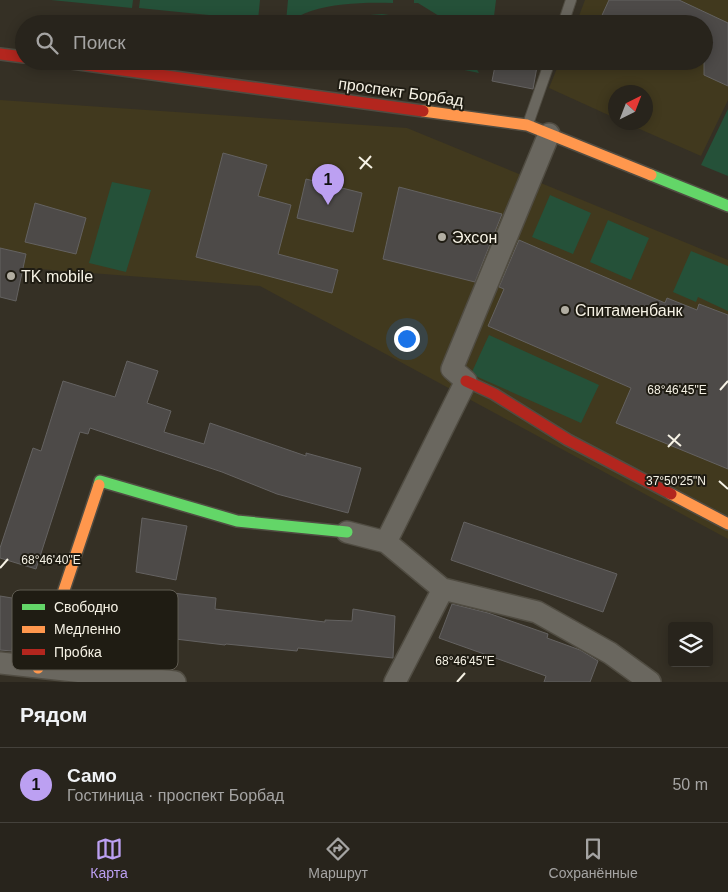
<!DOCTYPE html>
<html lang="ru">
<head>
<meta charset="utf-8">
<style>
  :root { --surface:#28241c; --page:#343029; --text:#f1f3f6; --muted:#a5a4a3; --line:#44413b; --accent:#bca0f2 }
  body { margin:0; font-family:Arial,sans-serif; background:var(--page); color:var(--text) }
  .controls { position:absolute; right:15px; bottom:15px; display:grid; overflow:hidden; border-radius:5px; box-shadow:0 2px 12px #0003 }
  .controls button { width:45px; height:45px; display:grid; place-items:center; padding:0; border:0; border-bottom:1px solid var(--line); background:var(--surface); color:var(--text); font:25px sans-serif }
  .compass { position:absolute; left:608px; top:85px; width:45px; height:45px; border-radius:50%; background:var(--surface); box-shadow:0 2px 12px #0003; rotate:42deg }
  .you { position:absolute; left:406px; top:338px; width:18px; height:18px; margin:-12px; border:4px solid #fff; border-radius:50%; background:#1a73e8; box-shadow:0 0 0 8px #1a73e833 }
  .badge { display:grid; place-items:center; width:32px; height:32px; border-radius:50%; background:var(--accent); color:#111; font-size:16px; font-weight:700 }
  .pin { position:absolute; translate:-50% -41px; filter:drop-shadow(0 1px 2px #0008) }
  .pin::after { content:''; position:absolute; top:26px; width:18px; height:15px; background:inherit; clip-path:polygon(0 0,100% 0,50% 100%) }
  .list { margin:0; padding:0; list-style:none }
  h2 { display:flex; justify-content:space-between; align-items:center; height:65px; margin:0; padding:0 20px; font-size:21px }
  h2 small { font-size:16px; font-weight:400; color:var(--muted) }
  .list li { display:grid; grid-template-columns:32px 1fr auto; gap:15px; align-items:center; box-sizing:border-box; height:75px; padding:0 20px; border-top:1px solid var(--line) }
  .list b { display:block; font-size:19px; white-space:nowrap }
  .list p { margin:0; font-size:16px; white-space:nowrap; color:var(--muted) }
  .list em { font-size:16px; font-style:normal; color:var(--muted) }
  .icon { flex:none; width:28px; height:28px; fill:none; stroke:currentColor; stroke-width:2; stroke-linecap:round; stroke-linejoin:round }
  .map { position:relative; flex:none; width:728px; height:682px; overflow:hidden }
  .search { position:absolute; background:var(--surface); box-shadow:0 2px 12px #0003; left:15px; right:15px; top:15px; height:55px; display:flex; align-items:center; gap:12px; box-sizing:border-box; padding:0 18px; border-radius:28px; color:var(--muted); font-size:19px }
  .sheet { height:140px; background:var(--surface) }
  nav { display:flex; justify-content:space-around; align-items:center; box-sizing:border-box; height:70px; border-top:1px solid var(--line); background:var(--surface); font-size:14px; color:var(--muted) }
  nav a { display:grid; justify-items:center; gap:2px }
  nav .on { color:var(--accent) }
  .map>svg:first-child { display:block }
  .built { fill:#41391e }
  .green { fill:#255139 }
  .building { fill:#4d4a48; stroke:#646261 }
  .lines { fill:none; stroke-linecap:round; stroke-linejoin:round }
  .lane-casing { stroke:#504c42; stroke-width:12 }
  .street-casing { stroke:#504c42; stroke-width:24 }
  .fast-casing { stroke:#504c42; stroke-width:14 }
  .slow-casing { stroke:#504c42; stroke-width:14 }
  .jam-casing { stroke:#504c42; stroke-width:14 }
  .lane { stroke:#6a675f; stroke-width:10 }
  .street { stroke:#6a675f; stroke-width:21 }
  .fast { stroke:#63d668; stroke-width:11 }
  .slow { stroke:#ff974d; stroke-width:11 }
  .jam { stroke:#b3261e; stroke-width:11 }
  .ticks { fill:none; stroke:#f6f2e5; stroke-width:2 }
  .poi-dot { fill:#b2aea2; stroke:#1f1c13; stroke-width:2 }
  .labels { text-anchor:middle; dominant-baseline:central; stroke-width:4; stroke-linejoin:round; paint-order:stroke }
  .street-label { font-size:16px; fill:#f6f2e5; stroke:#1f1c13 }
  .poi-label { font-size:16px; fill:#f6f2e5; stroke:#1f1c13; text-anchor:start }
  .key { fill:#1f1c13; stroke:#605c52; stroke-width:1 }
  .key-label { font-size:14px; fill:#f6f2e5 }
  .ticks-label { font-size:12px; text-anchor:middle; fill:#f6f2e5; stroke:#1f1c13; stroke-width:4; stroke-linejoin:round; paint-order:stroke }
</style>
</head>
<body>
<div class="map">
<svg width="728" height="682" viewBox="0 0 728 682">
  <rect width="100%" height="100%" fill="#353025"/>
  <!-- built -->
  <path class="built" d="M585,0H728V100L701,156L626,123L646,122V92H616L615,118L549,88L560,61H704V24H576Z
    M0,100L407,128L728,260V539L260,286L0,266Z"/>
  <!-- green -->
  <path class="green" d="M51,0H133L132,8Z
    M140,0H260L258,20L139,8Z
    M288,0H393V3C366,2 336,3 311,11C302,14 294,19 286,22Z
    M414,0H496L493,24H452L418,3H414Z
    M382,14L389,15L388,24H315L347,17Z
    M404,17L423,20L428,24H403Z
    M421,61H472L479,73Z
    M728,109V176L701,165Z
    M112,182L151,190L126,272L89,263Z
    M550,195L591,213L573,254L532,237Z
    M608,220L649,238L631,280L590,262Z
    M691,251L728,266V311L698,297L696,302L673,292Z
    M489,335L599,385L581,423L471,374Z"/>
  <!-- building -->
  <path class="building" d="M609,0H679L728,23V86L704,75V24H598Z
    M496,61H538L533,89L492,81Z
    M223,153L267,165L258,196L291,205L278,254L338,270L332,293L196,257Z
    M306,179L362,193L353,232L297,218Z
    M399,187L502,214L475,282L383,259Z
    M35,203L86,218L76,254L25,242Z
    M519,240L665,303L667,298L697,310L699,304L728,315V469L616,423L631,388L488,326L504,289L499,287Z
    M0,248L26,254L16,301L0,297Z
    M127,361L158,371L147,403L171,411L164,432L204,444L210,423L306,456V453L361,468L348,513L277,494L222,472L90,428L88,434L80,432L36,569L0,558V548L33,448L41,451L63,381L115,397Z
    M142,518L187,526L176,580L136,572Z
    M464,522L617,574L603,612L451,560Z
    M164,592L216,598L215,609L325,622V620L352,621L353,609L395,616L393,658L298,648L297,651L226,644L225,645L159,637Z
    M0,596L18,599L12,651L0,650Z
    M452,604L488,613L548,634L547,638L580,650L598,661L590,682H544L546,676L439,638Z"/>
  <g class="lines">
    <defs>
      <path id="lane" d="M563,24L571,0
        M528,124L550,61"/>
      <path id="street" d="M347,532L386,542L440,587
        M386,542L466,381L452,369L549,134
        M0,663L175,682
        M395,682L443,589L537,612L610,653L650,682"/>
      <path id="fast" d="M651,175L728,206
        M99,485L100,481L237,521L347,532"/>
      <path id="slow" d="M423,111L527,125L651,175
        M671,494L728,524
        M38,668L99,485"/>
      <path id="jam" d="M0,54L24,57
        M57,61L423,111
        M466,381L494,394L568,440L671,494"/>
    </defs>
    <!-- lane casing -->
    <use href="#lane" class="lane-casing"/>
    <!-- street casing -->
    <use href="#street" class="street-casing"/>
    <!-- fast casing -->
    <use href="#fast" class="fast-casing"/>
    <!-- slow casing -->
    <use href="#slow" class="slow-casing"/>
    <!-- jam casing -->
    <use href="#jam" class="jam-casing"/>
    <!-- lane -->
    <use href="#lane" class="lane"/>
    <!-- street -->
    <use href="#street" class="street"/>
    <!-- fast -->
    <use href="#fast" class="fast"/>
    <!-- slow -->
    <use href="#slow" class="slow"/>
    <!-- jam -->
    <use href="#jam" class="jam"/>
  </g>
  <!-- ticks -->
  <path class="ticks" d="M359,157L372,168M360,169L371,156M720,390L728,381M668,435L681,446M668,447L680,434M719,481L728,489M0,568L8,559M457,682L465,673"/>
  <!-- markers -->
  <g class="poi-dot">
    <circle cx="442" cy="237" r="5"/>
    <circle cx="11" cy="276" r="5"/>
    <circle cx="565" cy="310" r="5"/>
  </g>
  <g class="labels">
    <!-- street labels -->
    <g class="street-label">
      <text transform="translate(401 92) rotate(8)">проспект Борбад</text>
    </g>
    <!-- poi labels -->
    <g class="poi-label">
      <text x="452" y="237">Эхсон</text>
      <text x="21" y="276">TK mobile</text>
      <text x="575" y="310">Спитаменбанк</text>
    </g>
  </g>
  <!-- legend -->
  <rect x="12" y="590" width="166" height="80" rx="8" class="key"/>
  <rect x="22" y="604" width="23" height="6" fill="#63d668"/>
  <rect x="22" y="626" width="23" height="7" fill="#ff974d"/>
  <rect x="22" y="649" width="23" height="6" fill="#b3261e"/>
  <g class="key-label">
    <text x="54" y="612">Свободно</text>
    <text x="54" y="634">Медленно</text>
    <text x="54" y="657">Пробка</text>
  </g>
  <g class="ticks-label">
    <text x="677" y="394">68°46'45"E</text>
    <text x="676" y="485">37°50'25"N</text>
    <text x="51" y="564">68°46'40"E</text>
    <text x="465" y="665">68°46'45"E</text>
  </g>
</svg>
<div class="controls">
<button><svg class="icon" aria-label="layers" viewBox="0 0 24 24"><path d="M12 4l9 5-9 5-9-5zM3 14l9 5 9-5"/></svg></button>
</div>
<svg class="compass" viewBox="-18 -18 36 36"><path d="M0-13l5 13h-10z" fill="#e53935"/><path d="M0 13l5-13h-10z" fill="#a5a4a3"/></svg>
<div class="you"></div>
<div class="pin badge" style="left:328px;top:205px">1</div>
<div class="search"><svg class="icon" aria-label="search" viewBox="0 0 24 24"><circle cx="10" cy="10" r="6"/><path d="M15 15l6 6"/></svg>Поиск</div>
</div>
<section class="sheet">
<h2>Рядом<small></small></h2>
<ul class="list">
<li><span class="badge">1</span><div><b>Само</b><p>Гостиница · проспект Борбад</p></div><em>50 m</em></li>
</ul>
</section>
<nav>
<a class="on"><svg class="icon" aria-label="map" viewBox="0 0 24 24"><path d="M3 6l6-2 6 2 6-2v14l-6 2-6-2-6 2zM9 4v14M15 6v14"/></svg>Карта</a>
<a><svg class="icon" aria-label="directions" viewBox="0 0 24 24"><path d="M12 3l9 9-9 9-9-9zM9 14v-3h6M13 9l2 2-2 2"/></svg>Маршрут</a>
<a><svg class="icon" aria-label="saved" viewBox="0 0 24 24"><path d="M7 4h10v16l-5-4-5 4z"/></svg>Сохранённые</a>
</nav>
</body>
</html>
